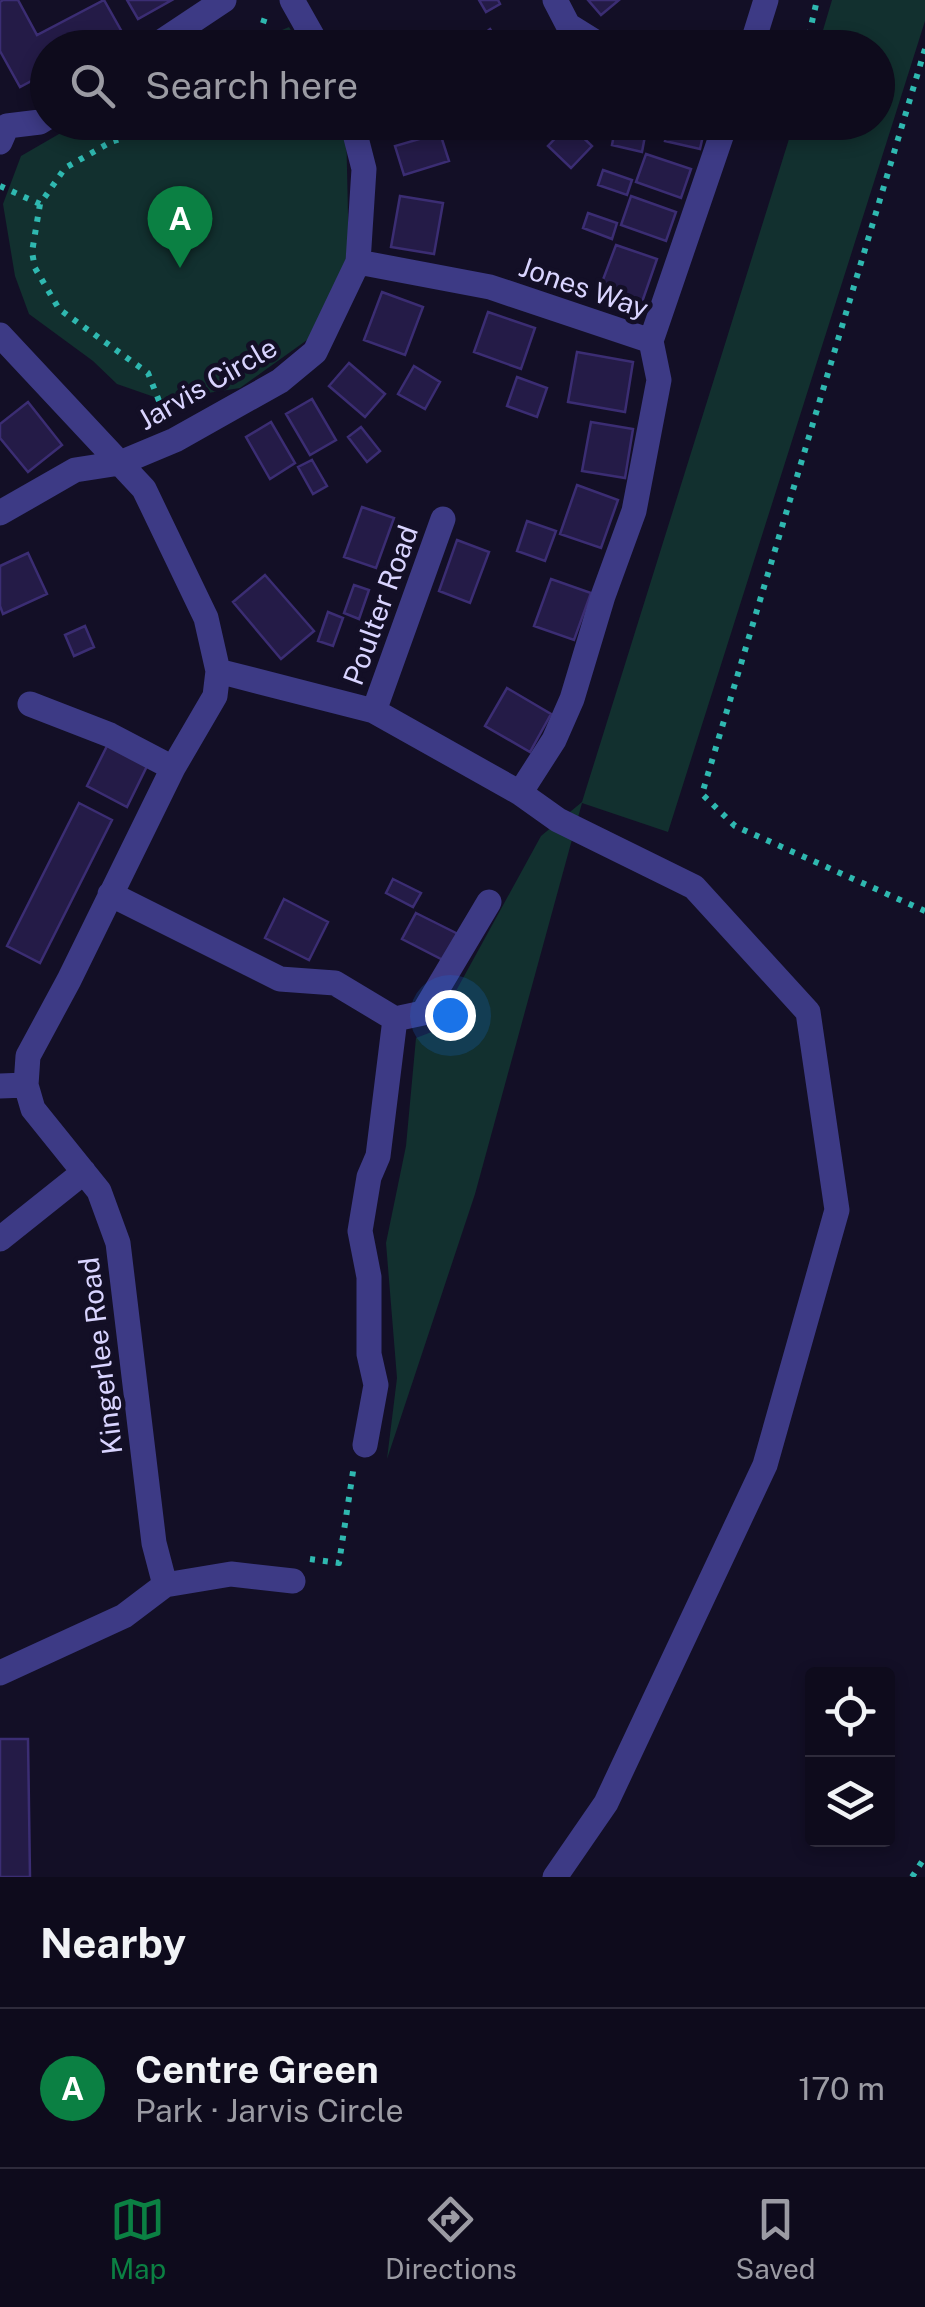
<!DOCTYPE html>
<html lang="en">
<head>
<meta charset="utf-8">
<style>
  :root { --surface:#0e0b1c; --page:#1c1929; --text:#f1f3f6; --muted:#9b9ba3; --line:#2e2b3b; --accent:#0b8043 }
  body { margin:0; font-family:"Public Sans",sans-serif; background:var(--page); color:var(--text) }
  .controls { position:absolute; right:30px; bottom:30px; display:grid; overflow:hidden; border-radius:10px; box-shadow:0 5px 15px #0003 }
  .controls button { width:90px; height:90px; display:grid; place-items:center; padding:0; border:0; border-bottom:2px solid var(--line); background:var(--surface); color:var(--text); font:50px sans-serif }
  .you { position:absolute; left:450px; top:1015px; width:35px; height:35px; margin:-25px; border:8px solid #fff; border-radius:50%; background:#1a73e8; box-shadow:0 0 0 15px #1a73e833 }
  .badge { display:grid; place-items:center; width:65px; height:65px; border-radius:50%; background:var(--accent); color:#fff; font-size:32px; font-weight:700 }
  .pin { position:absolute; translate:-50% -82px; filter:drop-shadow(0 2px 5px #0008) }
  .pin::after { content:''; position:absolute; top:52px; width:35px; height:30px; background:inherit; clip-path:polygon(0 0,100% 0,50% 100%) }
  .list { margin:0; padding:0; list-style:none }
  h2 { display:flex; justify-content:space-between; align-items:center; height:130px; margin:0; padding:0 40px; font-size:42px }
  h2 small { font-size:32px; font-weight:400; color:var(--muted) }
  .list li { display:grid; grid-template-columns:65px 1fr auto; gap:30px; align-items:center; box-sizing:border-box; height:160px; padding:0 40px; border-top:2px solid var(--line) }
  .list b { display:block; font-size:38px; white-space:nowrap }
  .list p { margin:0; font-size:32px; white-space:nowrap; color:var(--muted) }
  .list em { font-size:32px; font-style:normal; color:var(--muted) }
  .icon { flex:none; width:55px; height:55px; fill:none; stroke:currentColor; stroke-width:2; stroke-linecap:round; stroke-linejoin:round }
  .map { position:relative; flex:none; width:925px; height:1877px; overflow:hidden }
  .search { position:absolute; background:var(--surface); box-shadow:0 5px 15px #0003; left:30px; right:30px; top:30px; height:110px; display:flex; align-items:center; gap:25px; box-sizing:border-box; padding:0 35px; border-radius:55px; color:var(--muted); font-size:38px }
  .sheet { height:290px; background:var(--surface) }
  nav { display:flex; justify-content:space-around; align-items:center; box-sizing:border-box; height:140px; border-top:2px solid var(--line); background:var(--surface); font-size:28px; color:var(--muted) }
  nav a { display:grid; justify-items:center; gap:5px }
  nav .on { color:var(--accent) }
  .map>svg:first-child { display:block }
  .green { fill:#12302f }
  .building { fill:#241b47; stroke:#3b2d73; stroke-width:2.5 }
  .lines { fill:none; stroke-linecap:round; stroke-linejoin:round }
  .path { stroke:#2fb8b0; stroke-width:6; stroke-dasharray:5 8; stroke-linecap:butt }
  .minor { stroke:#3d3a85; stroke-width:25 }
  .labels { text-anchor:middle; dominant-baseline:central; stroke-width:9; stroke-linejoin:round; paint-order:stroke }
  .street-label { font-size:28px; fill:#d9d4ff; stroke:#130f26 }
</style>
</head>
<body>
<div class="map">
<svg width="925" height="1877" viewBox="0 0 925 1877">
  <rect width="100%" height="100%" fill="#130f26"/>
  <!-- green -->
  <path class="green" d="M832,0H925V21L668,832L582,803L475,1194L387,1459L397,1378L386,1243L406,1146L416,1038L434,1031L541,836L582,802L794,123L878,122V48L818,47Z
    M289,27L301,47H242Z
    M78,123H346L349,260L321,330L240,388L163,400L117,384L93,361L29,314L15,276L3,204L21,156Z"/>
  <!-- building -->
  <path class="building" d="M3,0H18L37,35L104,0L122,32L93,48H48V72L20,87L0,51V2Z
    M127,0H172L138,19Z
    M479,0H498L500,4L486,12Z
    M588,0H619L601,15Z
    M490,29L499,43L492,48H466Z
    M388,122H420L391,131Z
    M442,122H474V123L445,131Z
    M670,122H706L700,149L665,141Z
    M569,124L592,146L571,168L548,146Z
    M615,129L645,136L642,152L612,145Z
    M440,133L449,161L404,175L395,146Z
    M646,154L691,169L681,198L636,182Z
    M603,170L632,180L627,195L598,185Z
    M400,196L443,203L434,254L391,247Z
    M631,196L676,212L666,241L621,225Z
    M588,213L617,223L612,239L583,228Z
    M616,245L657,259L640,308L598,293Z
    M382,292L423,307L405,355L364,340Z
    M488,312L535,328L521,369L474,352Z
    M577,352L633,362L625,412L568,402Z
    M349,363L385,394L365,417L329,386Z
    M414,366L440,382L425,409L398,394Z
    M517,377L547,388L537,417L507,406Z
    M312,399L336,440L310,455L286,414Z
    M28,402L62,445L28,472L0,438V424Z
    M271,422L295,463L270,479L246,437Z
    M591,422L633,429L625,478L582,471Z
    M361,427L380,451L367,462L348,437Z
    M312,460L327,486L313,494L298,467Z
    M577,485L618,500L601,548L560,534Z
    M362,507L394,518L376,568L344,557Z
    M527,521L556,531L545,561L517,551Z
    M457,540L489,552L470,603L439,591Z
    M28,553L47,594L3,614L0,606V566Z
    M265,575L314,631L281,659L233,602Z
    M551,579L591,593L574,640L534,626Z
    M354,585L369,590L359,619L344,613Z
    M328,612L343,618L333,646L318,641Z
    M85,626L94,647L74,656L65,635Z
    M507,688L551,714L530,752L485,726Z
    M108,744L148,764L127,807L87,786Z
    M79,803L112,820L40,963L7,946Z
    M393,879L421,893L413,907L386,893Z
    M284,899L328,922L309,960L265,938Z
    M416,913L458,934L445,961L402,939Z
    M0,1739H28L30,1877H0Z"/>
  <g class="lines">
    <!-- path -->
    <path class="path" d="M255,48L267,11
      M806,48L817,0
      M925,49L702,794L735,826L925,911
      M0,186L40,204L65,168L111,142L171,122
      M40,204L32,252L35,268L59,309L148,373L165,416
      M310,1559L339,1563L354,1465
      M912,1877L925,1857"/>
    <!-- minor -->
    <path class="minor" d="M292,0L319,48
      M555,0L568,25L605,48
      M152,48L224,0
      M751,48L766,0
      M0,142L7,126L40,122L48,117
      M0,335L144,489L206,618L218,671L215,696L173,768L69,980L28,1056L26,1085L33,1109L99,1191L118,1243L154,1543L165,1585
      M651,341L726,122
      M0,513L75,470L120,463L175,440L280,381L315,352L358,262L364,169L352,122
      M218,671L374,711L520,793L554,740L572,699L603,596L634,511L659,380L651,341L490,287L358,262
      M30,704L110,735L173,768
      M374,711L443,519
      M520,793L558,820L694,887L808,1012L837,1210L765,1465L606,1803L555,1877
      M110,894L280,979L335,983L395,1019L378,1156L369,1177L360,1231L369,1277V1354L376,1385L365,1445
      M395,1019L423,1013L489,902
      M0,1086L26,1085
      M0,1239L84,1172
      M0,1673L124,1616L165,1585L231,1574L293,1581"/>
  </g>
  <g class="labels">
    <!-- street labels -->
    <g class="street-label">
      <text transform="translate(584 287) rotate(19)">Jones Way</text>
      <text transform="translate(207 383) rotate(-30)">Jarvis Circle</text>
      <text transform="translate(380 605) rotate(-70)">Poulter Road</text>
      <text transform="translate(100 1356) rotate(-97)">Kingerlee Road</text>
    </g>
  </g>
</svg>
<div class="controls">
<button><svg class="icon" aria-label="locate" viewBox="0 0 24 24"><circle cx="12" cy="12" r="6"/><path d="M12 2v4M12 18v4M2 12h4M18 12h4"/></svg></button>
<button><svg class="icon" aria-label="layers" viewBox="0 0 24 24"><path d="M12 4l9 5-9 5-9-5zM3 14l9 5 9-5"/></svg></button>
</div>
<div class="you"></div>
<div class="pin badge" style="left:180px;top:268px">A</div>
<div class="search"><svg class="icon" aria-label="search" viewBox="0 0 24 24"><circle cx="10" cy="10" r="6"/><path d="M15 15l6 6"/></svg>Search here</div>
</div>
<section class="sheet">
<h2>Nearby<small></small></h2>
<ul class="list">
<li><span class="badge">A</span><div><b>Centre Green</b><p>Park · Jarvis Circle</p></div><em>170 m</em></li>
</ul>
</section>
<nav>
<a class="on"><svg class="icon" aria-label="map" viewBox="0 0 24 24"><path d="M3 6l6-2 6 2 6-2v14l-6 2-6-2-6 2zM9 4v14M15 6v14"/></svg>Map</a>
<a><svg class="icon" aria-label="directions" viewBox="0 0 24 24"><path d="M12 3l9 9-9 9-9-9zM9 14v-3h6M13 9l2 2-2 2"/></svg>Directions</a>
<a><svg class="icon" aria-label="saved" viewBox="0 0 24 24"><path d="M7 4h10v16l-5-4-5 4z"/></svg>Saved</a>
</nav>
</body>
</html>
